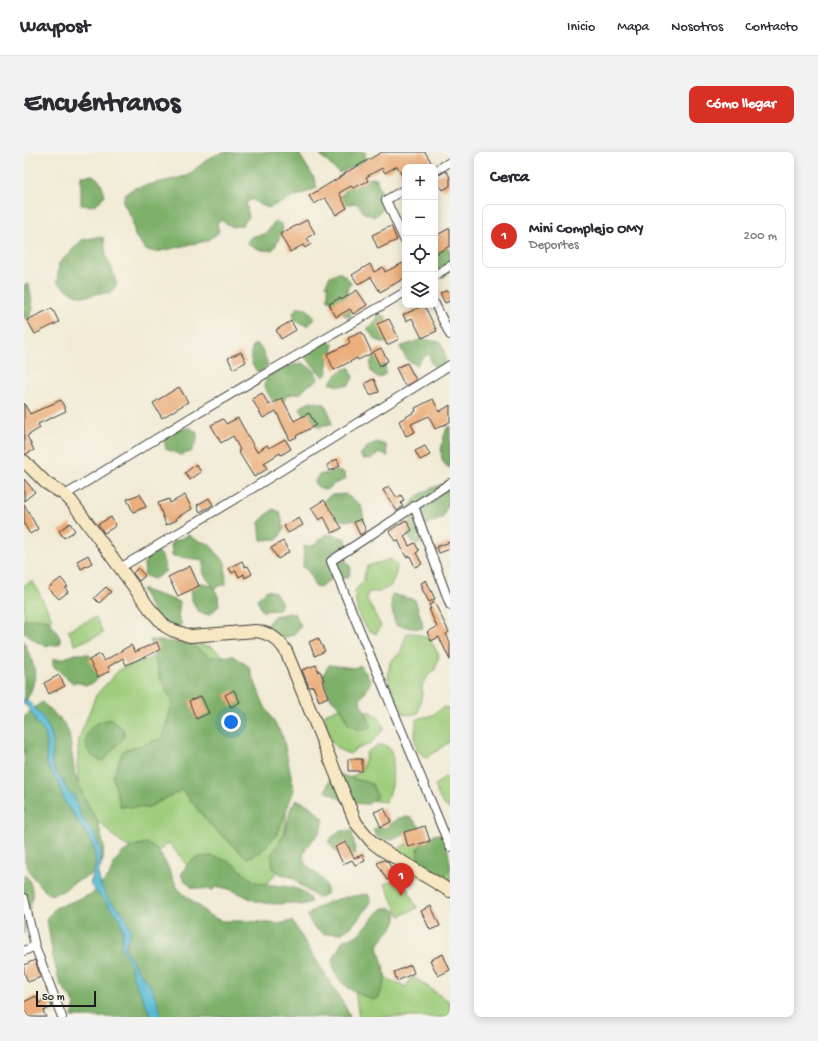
<!DOCTYPE html>
<html lang="es">
<head>
<meta charset="utf-8">
<style>
  :root { --surface:#fff; --page:#f2f2f3; --text:#2b2b33; --muted:#7c7c81; --line:#e1e1e2; --accent:#d93025 }
  body { margin:0; font-family:"Gochi Hand",sans-serif; background:var(--page); color:var(--text) }
  .controls { position:absolute; right:12px; top:12px; display:grid; overflow:hidden; border-radius:8px; box-shadow:0 2px 10px #0003 }
  .controls button { width:36px; height:36px; display:grid; place-items:center; padding:0; border:0; border-bottom:1px solid var(--line); background:var(--surface); color:var(--text); font:20px sans-serif }
  .scale { position:absolute; left:12px; bottom:10px; width:60px; box-sizing:border-box; padding-left:4px; border:2px solid #1c1c1c; border-top:0; font-size:11px; line-height:14px; white-space:nowrap; color:#1c1c1c; -webkit-text-stroke:3px #f7f3e8; paint-order:stroke }
  .you { position:absolute; left:207px; top:570px; width:14px; height:14px; margin:-10px; border:3px solid #fff; border-radius:50%; background:#1a73e8; box-shadow:0 0 0 6px #1a73e833 }
  .badge { display:grid; place-items:center; width:26px; height:26px; border-radius:50%; background:var(--accent); color:#fff; font-size:13px; font-weight:700 }
  .pin { position:absolute; translate:-50% -33px; filter:drop-shadow(0 1px 2px #0008) }
  .pin::after { content:''; position:absolute; top:21px; width:14px; height:12px; background:inherit; clip-path:polygon(0 0,100% 0,50% 100%) }
  .list { margin:0; padding:0; list-style:none }
  h2 { display:flex; justify-content:space-between; align-items:center; height:52px; margin:0; padding:0 16px; font-size:17px }
  h2 small { font-size:13px; font-weight:400; color:var(--muted) }
  .list li { display:grid; grid-template-columns:26px 1fr auto; gap:12px; align-items:center; box-sizing:border-box; height:64px; margin:0 8px 8px; padding:0 8px; border:1px solid var(--line); border-radius:8px }
  .list b { display:block; font-size:15px; white-space:nowrap }
  .list p { margin:0; font-size:13px; white-space:nowrap; color:var(--muted) }
  .list em { font-size:13px; font-style:normal; color:var(--muted) }
  .icon { flex:none; width:22px; height:22px; fill:none; stroke:currentColor; stroke-width:2; stroke-linecap:round; stroke-linejoin:round }
  .map { position:relative; flex:none; width:426px; height:865px; overflow:hidden; border-radius:8px }
  header { display:flex; align-items:center; gap:24px; box-sizing:border-box; height:56px; padding:0 20px; background:var(--surface); border-bottom:1px solid var(--line) }
  header strong { font-size:19px }
  nav { display:flex; gap:22px; margin-inline-start:auto; font-size:14px }
  .intro { display:flex; align-items:center; justify-content:space-between; box-sizing:border-box; height:96px; padding:0 24px }
  h1 { margin:0; font-size:28px }
  .button { padding:10px 18px; border-radius:8px; background:var(--accent); color:#fff; font-size:14px; font-weight:700 }
  main { display:flex; gap:24px; padding:0 24px }
  aside { flex:1; background:var(--surface); border-radius:8px; box-shadow:0 2px 10px #0003 }
  .map>svg:first-child { display:block }
  .green { fill:#9ecd7b; stroke:#5d744c }
  .forest { fill:#7eb06b; stroke:#4d6644 }
  .water { fill:#56bbd5; stroke:#396c78 }
  .building { fill:#ebae7c }
  .lines { fill:none; stroke-linecap:round; stroke-linejoin:round }
  .street-casing { stroke:#3c3b38; stroke-width:10 }
  .secondary-casing { stroke:#3c3b38; stroke-width:14 }
  .street { stroke:#fff; stroke-width:8 }
  .secondary { stroke:#f7e8c3; stroke-width:12 }
</style>
</head>
<body>
<header>
<strong>Waypost</strong>
<nav><a>Inicio</a><a>Mapa</a><a>Nosotros</a><a>Contacto</a></nav>
</header>
<div class="intro"><h1>Encuéntranos</h1><a class="button">Cómo llegar</a></div>
<main>
<div class="map">
<svg width="426" height="865" viewBox="0 0 426 865">
  <rect width="100%" height="100%" fill="#f7f3e8"/>
  <filter id="ink" filterUnits="userSpaceOnUse"><feTurbulence type="fractalNoise" baseFrequency=".025" numOctaves="2"/><feDisplacementMap in="SourceGraphic" scale="8" xChannelSelector="R" yChannelSelector="G"/><feConvolveMatrix kernelMatrix="1 2 1 2 8 2 1 2 1" color-interpolation-filters="sRGB"/></filter>
  <filter id="wash" filterUnits="userSpaceOnUse"><feTurbulence type="fractalNoise" baseFrequency=".012" numOctaves="4" result="noise"/><feDisplacementMap in="SourceGraphic" scale="16" xChannelSelector="R" yChannelSelector="G"/><feGaussianBlur stdDeviation="0.9" result="paint"/><feColorMatrix in="noise" values="0 0 0 0 0 0 0 0 0 0 0 0 0 0 0 0 0 1.4 0 .05"/><feComposite in="paint" operator="in"/></filter>
  <g filter="url(#wash)">
    <rect width="100%" height="100%" fill="#f1ebd5"/>
    <!-- green -->
    <path class="green" d="M367,407L373,413L372,421L367,434L355,440H344L343,447L357,474L352,482C334,474 332,457 331,439L339,429L343,414Z
      M9,429L28,467L0,481V433Z
      M72,465L79,481L51,493L44,478Z
      M383,481H390L405,486L415,503L411,518L406,521L398,533V542L394,561L382,563L373,553L365,532L364,526L366,510L376,501Z
      M168,491L188,495L206,509L250,570L263,622L262,673L251,723L228,745L168,720L145,691L124,707L96,690L77,672L56,646L53,615L55,586L72,543L96,517Z
      M420,555L426,557V590H425L403,606C388,600 391,581 392,568C397,565 403,565 408,563C412,561 415,558 420,555Z
      M325,556L340,560H348L357,568L360,577C355,582 349,590 343,593C335,597 333,595 326,602C304,596 303,582 301,562L313,557Z
      M354,593H361L367,598L369,608L368,634L362,650L344,648L324,627L338,619L343,600Z
      M426,624V657C416,653 414,642 411,633L421,625Z
      M406,689L426,710V732L399,726L368,705C378,689 389,690 406,689Z
      M377,724L393,756L376,764L361,732Z
      M339,818L345,819L382,835L388,824L426,850V865H335L331,840Z"/>
    <!-- forest -->
    <path class="forest" d="M199,0H274L290,26L293,36L244,56L233,51L228,47L222,51L225,65L218,73L209,75L196,68L193,72L195,79L193,82L182,89L132,100L122,98L111,84L108,67L99,50L101,42L110,36L163,24L185,6Z
      M295,0H341L342,8L329,15L315,21L298,5Z
      M69,23L77,30L81,43C72,54 71,55 57,53V24Z
      M347,26L353,27C354,37 358,41 366,48L363,53L350,65L339,60L335,53L330,51L327,52H318L316,44L328,33Z
      M251,69L257,72L259,77L251,95L248,98C238,100 231,96 223,91C227,80 236,86 243,80C246,77 248,72 251,69Z
      M73,85L80,86L82,104L88,117L93,133L86,141C74,140 75,142 64,144C53,147 41,136 33,130L35,111L58,88Z
      M421,96L426,97V119L420,125L411,124V103Z
      M314,120C321,123 324,126 327,132C319,142 324,152 327,163L326,165L320,163C317,154 313,151 304,148V136L302,132L306,124Z
      M5,132L9,157L4,168L0,166V133Z
      M274,155L282,156L291,166L284,174L271,169L269,160Z
      M354,162L361,164L365,174L366,186L361,191L352,188L343,177L353,167Z
      M298,186L310,192L308,200L303,207L304,221L299,225L281,205Z
      M398,187L416,190C422,199 422,207 420,217L415,219L407,211L405,202L398,206L393,213L383,208L376,195Z
      M229,193H234C240,199 242,206 244,214L235,221C226,214 225,204 229,193Z
      M356,203C360,210 363,214 361,222L355,226L347,220L346,213L349,205Z
      M278,211L290,218L294,226L293,229L285,233L277,241L263,243L258,252H255L247,247L240,233L246,220Z
      M326,216L329,226L325,233L315,234L306,231C312,223 316,217 326,216Z
      M286,249L301,252L306,263L308,273H299L296,276L282,265L276,256Z
      M426,274V316C411,310 419,286 423,276Z
      M167,276L173,281V289L167,300L156,303L142,297L139,284L153,277Z
      M352,290L362,293L364,304L354,301L347,307H339L336,303L342,296Z
      M313,319L320,321L322,327L310,332L307,335L301,338L297,337L291,332L292,327L295,323Z
      M426,330V352L422,356L418,367C400,372 397,373 396,392H391L384,385C384,380 386,374 386,369C386,366 384,363 385,360C387,341 411,335 426,330Z
      M321,342L337,353L340,367L339,371L327,368L321,369L314,367L308,363L299,349L307,343Z
      M249,357L256,360L260,377L254,387L237,388L235,370Z
      M301,382L310,383L322,387L324,396L308,398L321,407L327,416L325,424L318,427L308,426L296,436L290,433L285,420L279,415L280,394H289Z
      M165,383L170,387L185,392L201,410L202,432L190,436L194,444L195,454L185,463L174,460L168,448L167,431H180L189,435L179,421L180,408L148,404L147,391Z
      M131,398L138,404L142,419L130,427L121,424L120,411Z
      M117,437L156,450L154,465L157,470L156,482L138,477Z
      M243,438L251,440L258,451L254,458L238,459L233,447Z
      M368,442L391,448L398,469L399,476C389,478 382,474 372,473C369,468 366,447 368,442Z
      M265,461L271,462L277,474L269,483L259,486L245,479L244,471L250,464Z
      M13,466L25,468L36,486V492C20,497 12,491 1,480L0,478V468Z
      M0,488C2,498 8,506 10,516C13,530 6,541 0,553Z
      M126,488L164,491L187,505L210,504L225,515L240,553L259,585L270,638L254,681L237,700L223,706L186,673L158,638L123,656L96,654L89,625L99,599L137,587L149,551L136,526Z
      M51,502H64L79,515C78,522 71,533 62,533C57,532 56,530 49,531L29,514V507H38Z
      M305,513L331,516L336,513L347,528L343,538L336,547L337,553L342,560L347,574L343,578H335L324,572L318,557L307,547L302,535L299,523Z
      M18,550L39,570L45,581L51,623L61,647L74,670L80,695L79,708L73,720L49,731L39,739L26,743C13,732 7,724 1,709L0,565L5,560Z
      M87,567L99,577L100,584C98,589 96,590 92,594C87,599 84,605 79,609C62,606 56,586 69,574C74,570 81,568 87,567Z
      M313,621C324,626 336,628 348,632L353,645L344,652L323,651L302,639L306,625Z
      M274,648L288,655L299,666C302,685 276,691 280,708C284,720 303,722 303,741L298,745L294,746L277,734L268,725L256,722L249,716L247,702C253,695 257,688 261,680C266,670 263,653 274,648Z
      M381,665L388,666L396,675L392,679L364,688L353,685L349,678L354,675L362,676L375,666Z
      M315,679H328L332,702L313,701L304,689Z
      M415,682L421,686C423,695 426,706 426,716C425,720 422,723 418,724C405,729 397,712 393,702L395,695L409,683Z
      M123,691L134,699L142,711L154,737L185,763L198,769H226L254,772L268,769L322,856L326,865H48L51,852L36,832L29,805L23,767L31,756L68,742L85,724L90,711L98,701L109,694Z
      M188,704C196,706 204,708 211,713C218,719 224,727 233,730C249,736 281,730 287,750C285,751 281,752 278,753C274,753 270,751 266,751C255,752 244,753 232,749C218,744 208,735 192,735L189,738L168,736L157,724C164,707 171,705 188,704Z
      M0,722L5,727L9,741L0,782Z
      M344,742L346,746V752L327,775L318,781L301,782L290,776L283,764C300,747 322,745 344,742Z
      M360,756H367L372,759C374,777 362,779 354,794L362,826L355,846L349,848C332,841 310,832 309,811C309,804 316,794 319,788C340,786 344,766 360,756Z"/>
    <!-- water -->
    <path class="water" d="M0,545L18,564L26,578L29,589L28,611L30,618L40,630L43,639L49,643L58,666L71,683L77,698V713L74,721L77,734L85,748L100,762L107,778L101,796L111,814L127,835L134,851L137,865H128L109,826L107,814L97,795L99,780L95,765L68,735L66,732L72,713L70,697L66,687L42,652L38,643L35,630L28,622L24,615L22,610L23,591L21,581L13,572L8,561L0,551Z"/>
    <g id="blocks">
      <!-- building -->
      <path class="building" d="M358,0H401L407,10L398,15H381V29L373,14L361,21L358,16L342,25L344,29L329,36L327,34L315,41L323,56L312,63L301,46L290,52L285,44L321,22V21Z
        M422,19L426,25V34L419,38L411,25Z
        M283,68L291,81L283,86L287,92L281,96L279,93L266,100L256,82Z
        M367,74L373,88L354,97L348,83Z
        M426,76V94L411,102V84Z
        M379,111L381,114V126L356,140L347,125L334,132L328,123L346,112L350,120L359,115L361,120Z
        M333,138L343,153L329,162L326,157L312,165L305,152L316,146L317,148Z
        M424,138L426,142V149L421,151L416,141Z
        M400,153L413,179L398,186L388,166L382,169L379,163Z
        M28,156L35,170L11,182L3,168Z
        M365,167L375,187L363,193L353,172Z
        M267,169L272,178L257,187L252,178Z
        M338,180L348,201L334,208L333,206L310,218L303,202L326,191L324,186Z
        M357,196L364,209L356,214L349,200Z
        M217,200L222,210L209,217L204,206Z
        M383,211L392,228L381,234L372,216Z
        M350,227L355,240L346,243L341,231Z
        M155,235L164,250L138,266L129,251Z
        M238,241L245,253L258,246L270,269L285,261L292,273L272,284L273,285L266,288L252,259L239,266L228,247Z
        M409,247L415,260L426,253V270L411,277L405,264L387,272L391,280L382,284L375,269L392,259L391,256Z
        M37,248L42,259L14,272L16,276L3,284L10,298L2,302H0V251L6,262Z
        M214,266L233,300L243,293L245,296L261,287L267,297L257,303L256,301L240,311L243,317L230,325L214,299L216,298L209,284L197,291L187,273L199,267L202,272Z
        M401,294L406,303L396,308L391,299Z
        M313,307L316,314L306,319L303,313Z
        M172,312L177,320L166,328L161,321Z
        M0,327L11,340L0,349Z
        M365,334L373,346L377,343L380,348L377,351L379,354L373,359L359,338Z
        M116,342L122,355L109,360L103,347Z
        M161,343L168,357L152,366L153,368L142,373L134,351L145,347L146,351Z
        M185,346L189,353L176,360L173,353Z
        M300,348L318,376L308,381L300,365L295,368L287,356Z
        M0,352L14,377L6,382L0,372Z
        M87,365L92,374L80,381L74,372Z
        M275,366L279,373L264,381L260,374Z
        M337,367L342,379L336,383L330,370Z
        M382,368L388,378L380,384L385,394L391,391L395,399L392,401L398,412L391,415L386,404L382,405L374,388L372,389L365,379Z
        M46,371L51,379L40,386L35,379Z
        M259,389L265,400L254,407L247,396Z
        M426,390V397L415,401L412,395Z
        M64,403L68,411L57,417L53,409Z
        M218,409L221,415L224,414L228,422L221,426L220,422L215,425L212,419L208,421L205,416Z
        M166,414L175,434L154,444L144,425Z
        M114,416L121,424L115,429L109,421Z
        M37,426L44,435L41,436L44,440L35,447L24,436Z
        M402,428L411,447L405,450L397,435H399L397,431Z
        M82,435L87,440L75,451L70,446Z
        M410,450L425,480L422,482L426,490V508L415,485L407,489L403,480L413,475L405,457H407L405,453Z
        M294,486L301,499L291,504L285,490Z
        M133,490L136,498L102,513L99,506L84,515L86,519L74,525L65,508L76,502L80,509L107,493L111,500Z
        M292,513L295,520L296,519L300,528L298,529L304,545L295,549L289,534L285,535L278,518Z
        M35,523L41,534L25,542L20,531Z
        M210,538L216,550L207,555L201,543Z
        M177,544L185,561L172,567L165,549Z
        M324,607H338V619H324Z
        M360,656L367,670L357,675L350,660Z
        M401,674L406,689L384,695L380,680Z
        M322,690L330,706L339,703L341,709L331,713L328,708L319,712L311,695Z
        M360,708L364,710L371,724L363,728L353,711Z
        M407,754L416,774L406,778L397,759Z
        M419,802L426,818L414,824L406,808Z
        M11,808L17,825L4,830L0,820V813Z
        M387,813L390,821L373,829L370,820Z
        M12,844L15,851L25,847L28,855L19,859L22,865H4L0,857V850Z"/>
    </g>
  </g>
  <g filter="url(#ink)">
    <use href="#blocks" fill-opacity="0" stroke="#3c3b38" stroke-width="1"/>
    <g class="lines">
      <defs>
        <path id="street" d="M411,19L426,10
          M381,37L362,48L381,89
          M411,123L426,114
          M411,152L426,183
          M426,331L307,409L426,695
          M41,343L166,266L381,140
          M390,354L426,453
          M96,416L234,333L426,213
          M0,746L11,794L38,865
          M0,799L11,794"/>
        <path id="secondary" d="M0,309L22,331L41,343L48,350L126,457L141,474L148,478L166,484L232,479C246,481 254,487 262,499L332,671L348,690L357,697L426,739"/>
      </defs>
      <!-- street casing -->
      <use href="#street" class="street-casing"/>
      <!-- secondary casing -->
      <use href="#secondary" class="secondary-casing"/>
      <!-- street -->
      <use href="#street" class="street"/>
      <!-- secondary -->
      <use href="#secondary" class="secondary"/>
    </g>
  </g>
</svg>
<div class="controls">
<button>+</button>
<button>−</button>
<button><svg class="icon" aria-label="locate" viewBox="0 0 24 24"><circle cx="12" cy="12" r="6"/><path d="M12 2v4M12 18v4M2 12h4M18 12h4"/></svg></button>
<button><svg class="icon" aria-label="layers" viewBox="0 0 24 24"><path d="M12 4l9 5-9 5-9-5zM3 14l9 5 9-5"/></svg></button>
</div>
<div class="scale">50 m</div>
<div class="you"></div>
<div class="pin badge" style="left:377px;top:744px">1</div>
</div>
<aside>
<h2>Cerca<small></small></h2>
<ul class="list">
<li><span class="badge">1</span><div><b>Mini Complejo OMY</b><p>Deportes</p></div><em>200 m</em></li>
</ul>
</aside>
</main>
</body>
</html>
